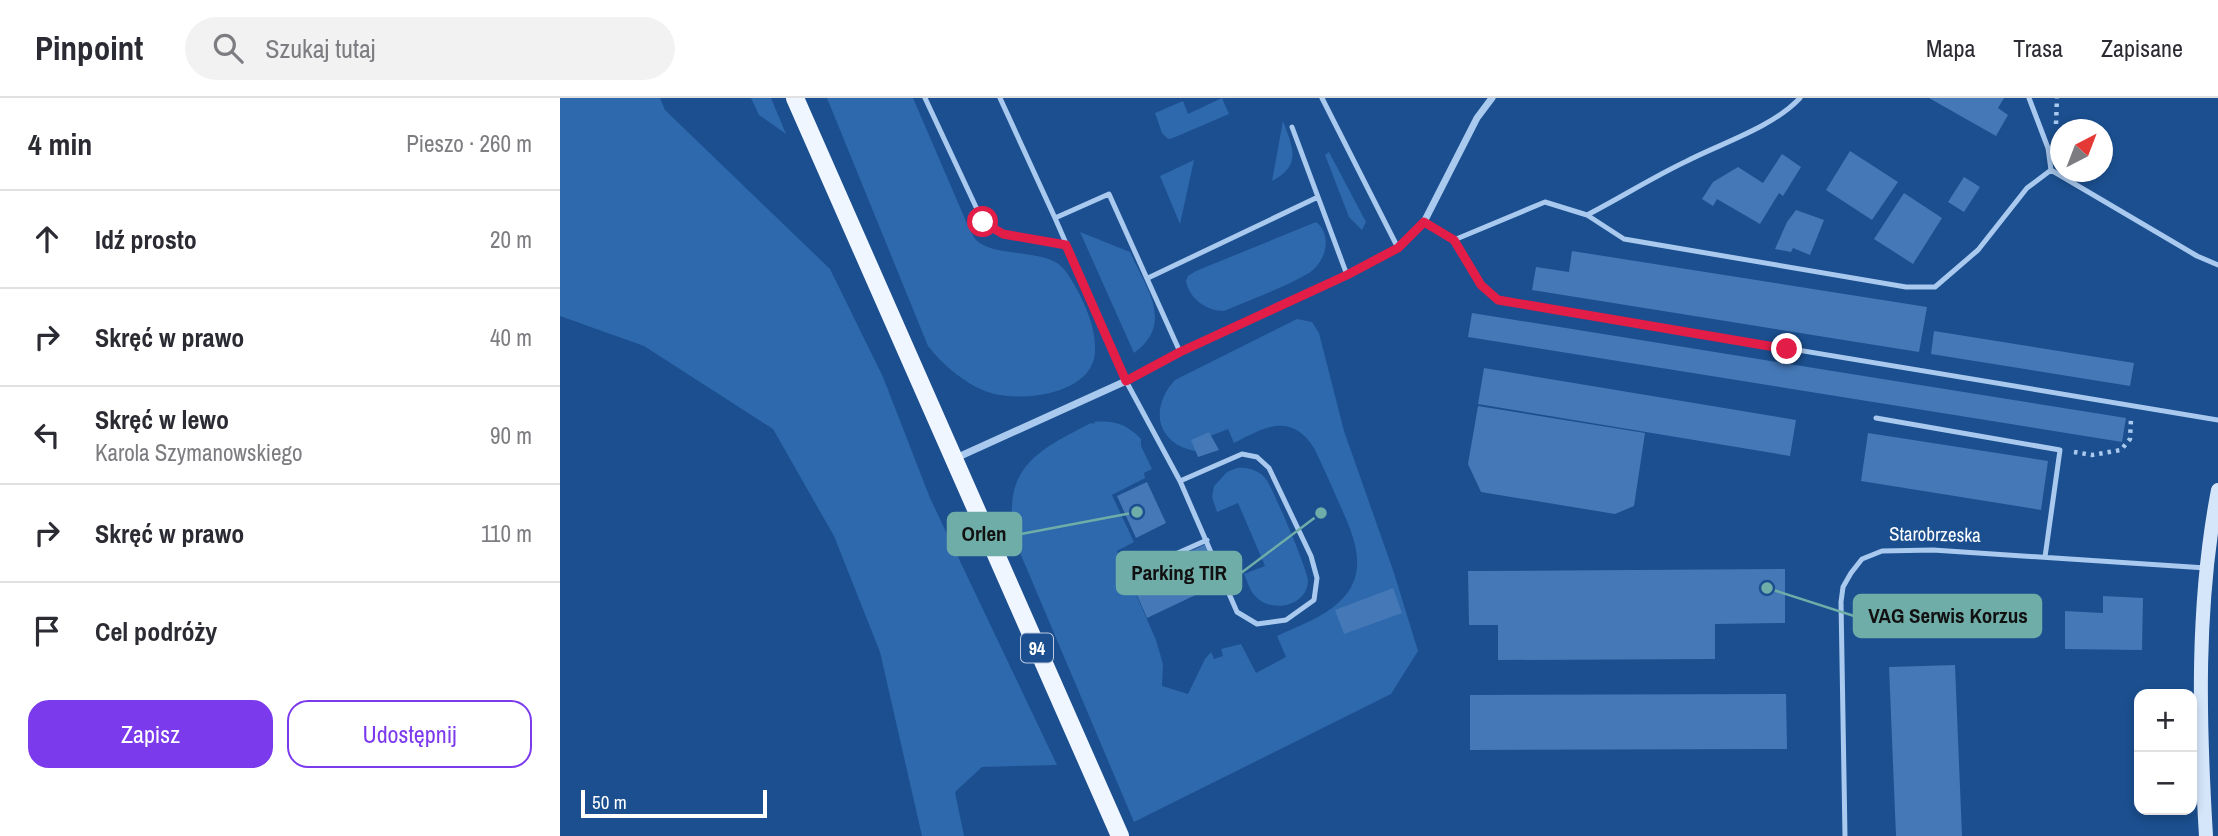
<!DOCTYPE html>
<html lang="pl">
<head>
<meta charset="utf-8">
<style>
  :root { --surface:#fff; --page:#f2f2f3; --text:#2b2b33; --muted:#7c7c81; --line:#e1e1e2; --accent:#7c3aed }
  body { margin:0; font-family:"Archivo Narrow",sans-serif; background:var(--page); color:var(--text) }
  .controls { position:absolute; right:21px; bottom:21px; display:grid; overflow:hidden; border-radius:14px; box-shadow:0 4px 10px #0003 }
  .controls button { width:63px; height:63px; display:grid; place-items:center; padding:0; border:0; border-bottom:2px solid var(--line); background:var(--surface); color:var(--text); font:35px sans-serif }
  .compass { position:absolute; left:1490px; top:21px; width:63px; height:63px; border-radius:50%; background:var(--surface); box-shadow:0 4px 10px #0003; rotate:42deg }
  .scale { position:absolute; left:21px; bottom:18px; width:186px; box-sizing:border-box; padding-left:7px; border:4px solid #fff; border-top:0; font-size:19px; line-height:24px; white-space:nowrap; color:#fff; -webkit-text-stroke:5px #1b4f8f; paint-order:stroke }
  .stop { position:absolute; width:21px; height:21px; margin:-16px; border:5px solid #e11d48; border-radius:50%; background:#fff }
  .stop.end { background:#e11d48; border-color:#fff; box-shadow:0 2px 7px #0008 }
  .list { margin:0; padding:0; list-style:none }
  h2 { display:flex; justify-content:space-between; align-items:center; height:91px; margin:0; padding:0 28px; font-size:30px }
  h2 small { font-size:23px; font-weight:400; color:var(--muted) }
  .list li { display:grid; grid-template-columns:46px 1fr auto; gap:21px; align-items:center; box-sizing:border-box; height:98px; padding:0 28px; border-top:2px solid var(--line) }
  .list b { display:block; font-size:26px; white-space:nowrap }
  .list p { margin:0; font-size:23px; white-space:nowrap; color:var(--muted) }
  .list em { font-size:23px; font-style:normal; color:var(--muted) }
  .actions { display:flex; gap:14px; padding:21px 28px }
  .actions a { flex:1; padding:16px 0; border:2px solid var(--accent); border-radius:21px; text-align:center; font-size:24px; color:var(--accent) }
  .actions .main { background:var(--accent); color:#fff }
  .icon { flex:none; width:38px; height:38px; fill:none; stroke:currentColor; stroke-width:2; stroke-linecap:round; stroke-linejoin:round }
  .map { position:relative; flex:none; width:1658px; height:738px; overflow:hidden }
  header { display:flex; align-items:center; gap:42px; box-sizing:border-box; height:98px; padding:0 35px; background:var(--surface); border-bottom:2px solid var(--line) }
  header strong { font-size:33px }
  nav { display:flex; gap:38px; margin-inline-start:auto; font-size:24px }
  .search { width:490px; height:63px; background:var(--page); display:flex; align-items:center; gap:18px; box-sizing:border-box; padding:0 24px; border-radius:38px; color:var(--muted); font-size:26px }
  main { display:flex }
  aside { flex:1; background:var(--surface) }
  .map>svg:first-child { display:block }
  .green { fill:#2e69ad }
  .building { fill:#4478b7 }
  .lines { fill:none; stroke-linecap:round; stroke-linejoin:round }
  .path { stroke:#a9c9ee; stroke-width:4.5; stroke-dasharray:3.5 5; stroke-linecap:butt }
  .lane { stroke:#a9c9ee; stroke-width:5 }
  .street { stroke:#a9c9ee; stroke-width:7 }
  .secondary { stroke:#d6e6fa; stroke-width:14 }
  .primary { stroke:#f0f6ff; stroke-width:18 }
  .route { stroke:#e11d48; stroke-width:9 }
  .labels { text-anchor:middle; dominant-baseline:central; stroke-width:6; stroke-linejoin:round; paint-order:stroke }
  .shield { fill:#1b4f8f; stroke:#bbcadd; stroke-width:2 }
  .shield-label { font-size:18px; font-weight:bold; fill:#fff }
  .street-label { font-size:19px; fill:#fff; stroke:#1b4f8f }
  .leader { fill:none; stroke:#6fada8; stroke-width:2.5 }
  .callout-dot { fill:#6fada8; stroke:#1b4f8f; stroke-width:2.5 }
  .callout { fill:#6fada8; stroke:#6fada8; stroke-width:2.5 }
  .callout-label { font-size:21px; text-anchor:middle; font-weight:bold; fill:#111 }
</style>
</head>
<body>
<header>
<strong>Pinpoint</strong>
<div class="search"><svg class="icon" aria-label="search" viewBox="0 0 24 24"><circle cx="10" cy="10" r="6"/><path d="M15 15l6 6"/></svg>Szukaj tutaj</div>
<nav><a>Mapa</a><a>Trasa</a><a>Zapisane</a></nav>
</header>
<main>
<aside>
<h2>4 min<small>Pieszo · 260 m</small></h2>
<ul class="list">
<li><svg class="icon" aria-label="ahead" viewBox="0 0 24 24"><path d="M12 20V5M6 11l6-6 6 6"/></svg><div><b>Idź prosto</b></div><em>20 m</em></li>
<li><svg class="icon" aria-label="right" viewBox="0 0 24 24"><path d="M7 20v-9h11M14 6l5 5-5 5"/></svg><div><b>Skręć w prawo</b></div><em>40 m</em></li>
<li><svg class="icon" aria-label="left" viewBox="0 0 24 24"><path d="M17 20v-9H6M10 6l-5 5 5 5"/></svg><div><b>Skręć w lewo</b><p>Karola Szymanowskiego</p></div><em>90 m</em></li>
<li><svg class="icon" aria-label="right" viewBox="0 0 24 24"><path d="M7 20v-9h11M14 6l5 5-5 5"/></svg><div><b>Skręć w prawo</b></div><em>110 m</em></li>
<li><svg class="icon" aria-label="arrive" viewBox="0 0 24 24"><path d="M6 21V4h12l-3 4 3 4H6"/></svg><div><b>Cel podróży</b></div></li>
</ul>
<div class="actions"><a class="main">Zapisz</a><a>Udostępnij</a></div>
</aside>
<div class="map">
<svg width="1658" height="738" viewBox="0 0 1658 738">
  <rect width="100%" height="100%" fill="#1b4f8f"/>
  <!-- green -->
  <path class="green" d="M0,0H100L105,12L270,171L323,279L370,400L497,667L422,669L395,694L404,738H362L320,554L274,438L213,331L84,248L0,218Z
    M191,0H211L226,36L199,17Z
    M267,0H353L408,128C410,132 413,138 416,142C432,158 476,152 497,165C504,169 512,182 516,190C527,209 539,239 534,261C525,297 460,304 431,295C407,288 383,267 368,248Z
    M662,0L669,16L613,40L608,41L602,35L595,15L623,3L628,16Z
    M723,23C733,50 742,67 712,83Z
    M769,54L806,124L802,132L789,119L765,57Z
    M634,62L620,126L600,78Z
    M756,124C773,137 766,164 749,175C724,190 691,201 664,213C646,213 629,200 626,183L628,178L636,173Z
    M520,134L570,154C586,190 615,225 574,255Z
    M737,221L752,224L759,235L784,333L834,475L858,553L831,596L574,724L455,443C441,371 474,354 531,325L535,326L534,324C554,322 567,326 581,341V348L592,371L584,375L585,380L552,397L574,444L557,453L596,542L603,566L602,588L628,596L645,561L651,554L654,561L663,558L661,551L681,546L696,575L726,559L717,538C738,528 762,520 779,504C811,475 794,438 779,405C771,387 763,368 754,350C731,314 705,329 674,345L668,331L640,342L644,355C637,353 629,352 622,349C592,335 595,303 615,282Z
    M677,370C687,369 699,372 706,381C713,391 748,472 748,483C747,508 713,515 697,500C690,494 688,485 684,476L705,468L678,405L657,414L652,399L654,388L667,374Z"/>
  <!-- building -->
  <path class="building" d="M1369,0H1444L1438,10L1448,17L1436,38Z
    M1290,53L1338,84L1312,122L1266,92Z
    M1222,56L1241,69L1223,98L1219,95L1200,126L1157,101L1153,108L1142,101L1153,84L1178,69L1203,85Z
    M1404,79L1420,89L1404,114L1388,104Z
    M1344,95L1382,120L1353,166L1314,141Z
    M1236,112L1264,122L1250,157L1233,150L1231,154L1215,151L1227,124Z
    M1012,153L1367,209L1359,254L972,192L976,169L1009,174Z
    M912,215L1566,320L1562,344L908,239Z
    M1374,233L1574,265L1570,288L1371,256Z
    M924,270L1236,322L1230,358L918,306Z
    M918,308L1085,335L1074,408L1055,416L921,394L908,366Z
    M649,334L659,352L638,359L631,342Z
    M1308,335L1488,363L1481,412L1301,383Z
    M587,384L606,425L576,440L557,398Z
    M646,446L663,484L587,520L570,481Z
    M1225,471V525L1155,526V561L938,562V527H909L908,473Z
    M833,490L842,515L784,536L775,512Z
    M1543,498L1583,500L1582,552L1505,551V513L1543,515Z
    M1395,567L1402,738H1336L1329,569Z
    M1226,596L1227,651L910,652V597Z"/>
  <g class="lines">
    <!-- path -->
    <path class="path" d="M1496,26L1497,0
      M1514,354L1532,357L1561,352L1570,341L1571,321"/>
    <!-- lane -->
    <path class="lane" d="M365,0L423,124L443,136L506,147
      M440,0L495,120L566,283L620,383L677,514L697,526L726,522L754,502L757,480L751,458L709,370L697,359L682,356L620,383
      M762,0L838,150
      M1469,0L1488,50L1491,72L1637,158L1658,167
      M732,29L787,177
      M1027,117L1064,141L1346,189H1375L1418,152L1467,90L1491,72
      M495,120L549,96L620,254
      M864,124L894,142L921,187L938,202L1658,322
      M894,142L985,104L1027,117C1060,100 1093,79 1127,63C1162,45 1213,29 1240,0
      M588,180L758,99
      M1316,320L1500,352L1485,459
      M575,474L647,442
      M1285,738L1281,504L1283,489L1291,475L1302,461L1322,453L1373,452L1646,470"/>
    <!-- street -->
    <path class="street" d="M396,360L566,283L620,254L787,177L838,150L864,124L917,20L932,0"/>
    <!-- secondary -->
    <path class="secondary" d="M1646,738C1639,622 1636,507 1658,392"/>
    <!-- primary -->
    <path class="primary" d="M235,0L560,738"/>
  </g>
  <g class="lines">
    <!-- route -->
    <path class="route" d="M423,124L443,136L506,147L566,283L620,254L787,177L838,150L864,124L894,142L921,187L938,202L1227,251"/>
  </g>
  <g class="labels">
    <!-- shield labels -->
    <rect class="shield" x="461" y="535.5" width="32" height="29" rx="5"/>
    <g class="shield-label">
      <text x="477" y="550">94</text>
    </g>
    <!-- street labels -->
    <g class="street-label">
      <text transform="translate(1375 436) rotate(1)">Starobrzeska</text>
    </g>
  </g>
  <!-- callouts -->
  <path class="leader" d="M577 414L461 436M761 415L681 475M1207 490L1294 518"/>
  <g class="callout-dot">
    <circle cx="577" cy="414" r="7"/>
    <circle cx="761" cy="415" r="7"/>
    <circle cx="1207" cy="490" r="7"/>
  </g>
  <g class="callout">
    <rect x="388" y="415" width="73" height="42" rx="7"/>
    <rect x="557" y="454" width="124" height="42" rx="7"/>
    <rect x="1294" y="497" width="187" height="42" rx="7"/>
  </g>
  <g class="callout-label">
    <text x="424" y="443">Orlen</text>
    <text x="619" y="482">Parking TIR</text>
    <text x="1388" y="525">VAG Serwis Korzus</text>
  </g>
</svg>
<div class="controls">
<button>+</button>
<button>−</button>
</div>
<svg class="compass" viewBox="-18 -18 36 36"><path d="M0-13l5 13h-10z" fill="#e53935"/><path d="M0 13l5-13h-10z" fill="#7c7c81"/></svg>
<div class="scale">50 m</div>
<div class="stop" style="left:423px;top:124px"></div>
<div class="stop end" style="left:1227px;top:251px"></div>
</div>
</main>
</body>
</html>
